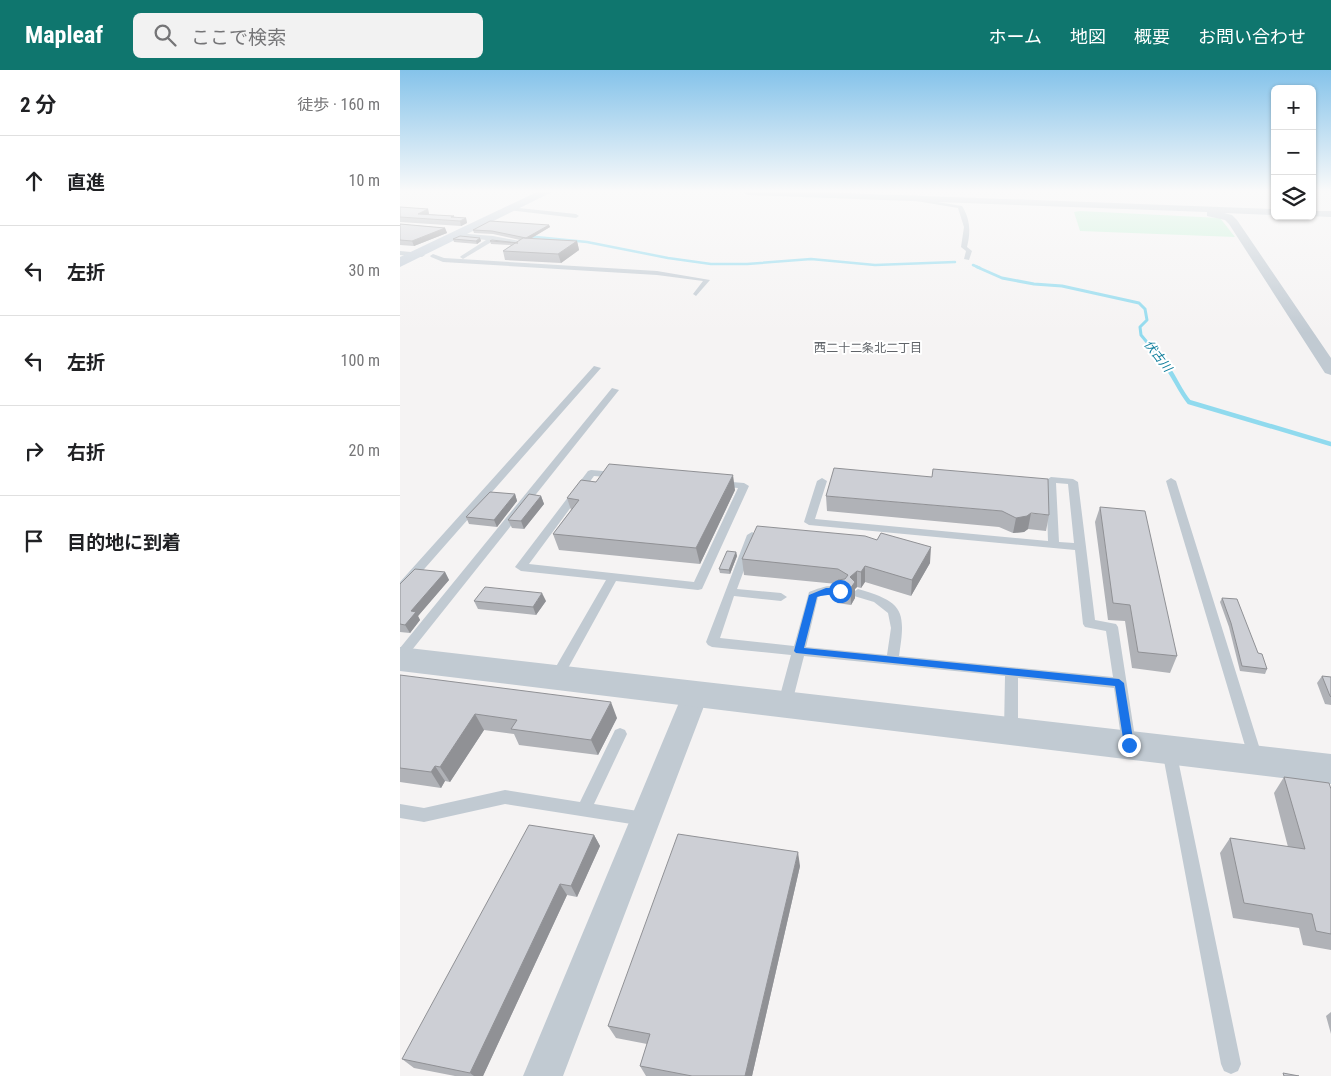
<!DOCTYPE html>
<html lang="ja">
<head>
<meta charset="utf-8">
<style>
  :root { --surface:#fff; --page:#f2f2f2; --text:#202124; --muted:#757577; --line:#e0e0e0; --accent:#0f766e }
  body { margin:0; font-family:"Roboto Condensed","Noto Sans JP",sans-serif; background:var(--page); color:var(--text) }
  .controls { position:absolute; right:15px; top:15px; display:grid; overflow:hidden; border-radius:8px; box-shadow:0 1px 4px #0004 }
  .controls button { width:45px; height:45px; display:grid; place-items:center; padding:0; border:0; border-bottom:1px solid var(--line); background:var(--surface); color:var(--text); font:25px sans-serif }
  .stop { position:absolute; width:15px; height:15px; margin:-11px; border:4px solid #1a73e8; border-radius:50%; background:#fff }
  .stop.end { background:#1a73e8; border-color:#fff; box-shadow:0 1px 5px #0008 }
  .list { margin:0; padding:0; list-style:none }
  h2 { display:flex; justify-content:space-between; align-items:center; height:65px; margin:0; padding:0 20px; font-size:21px }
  h2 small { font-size:16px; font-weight:400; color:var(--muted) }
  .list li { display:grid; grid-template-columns:32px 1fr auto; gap:15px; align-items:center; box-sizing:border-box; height:90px; padding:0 20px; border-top:1px solid var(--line) }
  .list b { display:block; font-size:19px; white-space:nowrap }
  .list em { font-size:16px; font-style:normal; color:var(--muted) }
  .icon { flex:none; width:28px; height:28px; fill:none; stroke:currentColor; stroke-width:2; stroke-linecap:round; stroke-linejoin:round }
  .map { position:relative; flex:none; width:931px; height:1006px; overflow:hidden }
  header { display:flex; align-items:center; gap:30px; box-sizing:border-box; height:70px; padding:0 25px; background:var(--accent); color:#fff }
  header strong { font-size:24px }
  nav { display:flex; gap:28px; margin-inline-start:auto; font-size:18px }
  .search { width:350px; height:45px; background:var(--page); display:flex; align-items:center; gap:12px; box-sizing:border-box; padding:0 18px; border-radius:8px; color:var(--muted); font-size:19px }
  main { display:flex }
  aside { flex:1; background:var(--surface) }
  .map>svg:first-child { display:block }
  .green { fill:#c3f1d5 }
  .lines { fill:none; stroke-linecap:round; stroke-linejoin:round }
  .stream-far2 { stroke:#90daee; stroke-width:2.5 }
  .stream-far1 { stroke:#90daee; stroke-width:3 }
  .stream { stroke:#90daee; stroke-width:4.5 }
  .service { fill:#c1cad2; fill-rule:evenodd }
  .minor { fill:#c1cad2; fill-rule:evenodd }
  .tertiary { fill:#c1cad2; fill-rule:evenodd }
  .secondary { fill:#c1cbd6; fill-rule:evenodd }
  .wall { fill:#b0b2b7 }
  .shaded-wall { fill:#909195 }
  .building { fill:#cdcfd5; stroke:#909195 }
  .route { fill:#1a73e8 }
  .labels { text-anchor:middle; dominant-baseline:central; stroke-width:4; stroke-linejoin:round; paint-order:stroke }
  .far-neighbourhood-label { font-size:12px; fill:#5f6368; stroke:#fff }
  .far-water-label { font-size:12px; font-style:italic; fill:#0c7c9b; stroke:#fff }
</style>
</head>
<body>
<header>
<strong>Mapleaf</strong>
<div class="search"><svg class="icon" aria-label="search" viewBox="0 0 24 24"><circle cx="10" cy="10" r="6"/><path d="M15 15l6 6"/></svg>ここで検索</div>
<nav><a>ホーム</a><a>地図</a><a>概要</a><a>お問い合わせ</a></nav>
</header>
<main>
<aside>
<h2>2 分<small>徒歩 · 160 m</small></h2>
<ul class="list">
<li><svg class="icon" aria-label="ahead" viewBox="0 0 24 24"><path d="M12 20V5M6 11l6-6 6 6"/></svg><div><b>直進</b></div><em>10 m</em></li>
<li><svg class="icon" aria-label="left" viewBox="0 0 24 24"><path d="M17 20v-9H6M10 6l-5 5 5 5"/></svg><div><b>左折</b></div><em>30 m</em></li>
<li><svg class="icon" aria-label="left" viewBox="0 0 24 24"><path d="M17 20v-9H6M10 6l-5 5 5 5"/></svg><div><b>左折</b></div><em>100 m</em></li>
<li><svg class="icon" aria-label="right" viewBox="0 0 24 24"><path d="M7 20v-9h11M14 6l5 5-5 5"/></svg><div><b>右折</b></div><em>20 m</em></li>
<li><svg class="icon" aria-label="arrive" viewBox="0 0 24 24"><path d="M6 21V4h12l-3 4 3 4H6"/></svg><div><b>目的地に到着</b></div></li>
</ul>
</aside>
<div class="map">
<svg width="931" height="1006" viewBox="0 0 931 1006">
  <rect width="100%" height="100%" fill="#f5f3f3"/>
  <!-- green -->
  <path class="green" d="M680,141L820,148L835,167L680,161L674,142Z"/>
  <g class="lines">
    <!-- stream-far2 -->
    <path class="stream-far2" d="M126,166L187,172L268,188L311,194H347L411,189L475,195L555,192
      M573,195L580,198"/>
    <!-- stream-far1 -->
    <path class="stream-far1" d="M577,197L602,208L634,214L662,216L739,233L745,239L747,250L740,257L741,265L765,294"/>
    <!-- stream -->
    <path class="stream" d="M764,293C774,305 779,320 789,332L931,374"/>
    <!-- service -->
    <path class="service" d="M512,128L562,136C570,149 571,161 567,177L572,181L569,190L564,189L566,181L561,177L564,157L558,138L510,130Z
      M109,137L176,144L179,146L176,148L107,140Z
      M56,163L93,166L125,172L122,174L93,171L63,189L60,187L61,186L86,170L54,166Z
      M0,181L22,183L25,185L22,187L0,185Z
      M33,184L44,188L257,201L310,210L296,226L293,224L303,211L257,205L43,192L31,187L30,186Z
      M194,296L201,298L4,522L0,523V512Z
      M212,318L219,320L4,590L0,592V578Z
      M191,400L344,413L349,416L302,519L298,520L216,511L161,611L156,612L151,611L150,607L206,510L121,501L115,497L188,401ZM194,406L338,418L294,512L129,494Z
      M651,407L673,409L678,412L695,550L716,554L718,557L736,674L734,678L729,680L724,678L722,674L714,618L618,608V661L616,665L611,667L606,665L604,661L605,606L404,586L392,633L390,637L385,638L380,637L378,633L391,585L312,577L308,575L306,572L347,465L352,462L357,465L337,519L381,523L387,527L381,531L334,526L320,568L394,576L409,522C420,518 437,511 446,521L444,524H427L418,527L406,577L487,585L491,558L488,543L474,532L454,526L452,523L458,519C504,532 506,541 499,586L713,607L706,561L685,557L683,554L675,480L409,455L404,452L417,411L422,408L427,411L415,449L648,471L646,410ZM656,413L668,414L674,473L659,472Z
      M771,408L776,411L863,689L861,693L856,695L851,693L849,689L766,411Z
      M220,658L225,660L227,664L194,734L244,742L249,744L252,749L249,754L244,756L105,734L24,752L0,748V734L24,738L105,720L180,732L215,660Z
      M769,674L774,676L776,680L841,994L838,1001L831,1004L824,1001L821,994L762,680L764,676Z"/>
    <!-- minor -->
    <path class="minor" d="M343,122H418L875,139V145L824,143L832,145L837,150L931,288V305L925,303L923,300L829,154L825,150L807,146V142L348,125Z
      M912,141H931V147L908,146H912Z
      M296,613L305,616L309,623L163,1006H123L283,623L287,616Z"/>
    <!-- tertiary -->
    <path class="tertiary" d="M0,577L931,684V714L0,601Z"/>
    <!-- secondary -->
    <path class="secondary" d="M137,122H152L0,197V187Z"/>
  </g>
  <!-- wall -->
  <path class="wall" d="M0,137L28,139L29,144H28L66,148L67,153L61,156L0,152Z
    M0,154L45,158L47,163L14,176L0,175Z
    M149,155L150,157L131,168L177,171L179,180L161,193L105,190L103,181L111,175L91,174L90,171L115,173L120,170L93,164L74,163L73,160Z
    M80,168L81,171L77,174L54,172L53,169Z
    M335,420L300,494L159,480L153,464L171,440L167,428Z
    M115,424L117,431L97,457L69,454L66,447Z
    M141,426L144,434L124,459L112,458L108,450Z
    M426,426L649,445L646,461L628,459L624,462L613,463L599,457L427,441Z
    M700,437L777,586L770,603L732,598L725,551L708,550L695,452Z
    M336,482L337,486L330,504L320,503L319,499Z
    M342,489L530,493L511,526L465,512L461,518L457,517L455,519V528L451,535L437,533L436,517L437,514L344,505Z
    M45,502L49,510L18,546L20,550L10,563L0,562V514Z
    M822,528L858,583L867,599L865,604L840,601L829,557L820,532Z
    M74,531H146L136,545L78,539Z
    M0,605L217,648L198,685L119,675L114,664L84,660L50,712L45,711L41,718L0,712Z
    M922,606L931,607V635L925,634L917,613Z
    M884,707L931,719V880L903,875L899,858L833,848L820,783L830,768L888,777L874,723Z
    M194,765L200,776L177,827L167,825L83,1006H55L14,998L2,989Z
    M400,796L352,1006H246L240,996L247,974L216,968L208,956Z
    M931,942V964L926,946Z"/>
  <!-- shaded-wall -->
  <path class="shaded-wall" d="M28,139L29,144L20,148L18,144Z
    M66,148L67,153L61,156L60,151Z
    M149,155L150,157L127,171L126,168Z
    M45,158L47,163L14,176L12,171Z
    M80,168L81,171L77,174L76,171Z
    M177,171L179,180L161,193L158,184Z
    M333,405L335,420L300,494L296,478Z
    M115,424L117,431L97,457L94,450Z
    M141,426L144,434L124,459L121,451Z
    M631,443L628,459L624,462L613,463L616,448Z
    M531,477L530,493L511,526L512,510Z
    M336,482L337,486L330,504L329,500Z
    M465,496V512L461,518V502Z
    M457,501V517L455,519V528L451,535L450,507Z
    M45,502L49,510L18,546L20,550L10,563L5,555L11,541Z
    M142,523L146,531L136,545L133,537Z
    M211,632L217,648L198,685L191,670Z
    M75,644L84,660L50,712L40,697Z
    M35,696L45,711L41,718L31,702Z
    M194,765L200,776L177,827L171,816Z
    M398,782L400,796L352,1006H345Z
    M160,814L167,825L83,1006H74L70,1003Z"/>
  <!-- building -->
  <path class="building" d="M0,137L28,139L18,144L54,146L51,147L66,148L60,151L0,147Z
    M90,151L149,155L126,168L92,161L73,160Z
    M0,154L45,158L12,171L0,170Z
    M60,166L80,168L76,171L53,169Z
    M123,168L177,171L158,184L103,181Z
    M92,170L118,173L90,171Z
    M209,394L333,405L296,478L153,464L179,430L167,428L181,410L196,412Z
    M434,398L532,407L533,399L648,409L649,445L631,443L627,446L616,448L602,441L426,426Z
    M90,422L115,424L94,450L66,447Z
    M129,424L141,426L121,451L108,450Z
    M700,437L745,441L777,586L738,582L730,535L713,533Z
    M357,456L465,466L477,470L481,463L531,477L512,510L465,496L461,502L457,501L450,507L455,512L450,519L436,517L438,510L445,509L448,505L438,499L342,489Z
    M327,481L336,482L329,500L319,499Z
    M15,499L45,502L11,541L16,542L5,555L0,554V514Z
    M85,517L142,523L133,537L74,531Z
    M822,528L837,529L858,583L862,584L867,599L842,596L831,553Z
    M0,605L211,632L191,670L111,659L117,650L75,644L40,697L35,696L31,702L0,698Z
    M922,606L931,607V627L930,626Z
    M884,707L929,713L931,719V864L916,861L912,844L844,833L830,768L905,779Z
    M129,755L194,765L171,816L160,814L70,1003L2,989Z
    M278,764L398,782L345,1006H292L240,996L250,964L208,956Z
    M883,1003L899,1006H884Z"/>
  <!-- sky -->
  <linearGradient id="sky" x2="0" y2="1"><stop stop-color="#85c3ea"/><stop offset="0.46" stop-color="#fafafa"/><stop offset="1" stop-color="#fafafa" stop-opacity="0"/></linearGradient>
  <rect width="931" height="263" fill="url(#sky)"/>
  <!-- route -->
  <path class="route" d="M426,518H440L444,521C438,526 426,524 417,527L404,578L719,609L724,613L734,675L733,678H726L724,675L715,616L396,583L394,581L409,525Z"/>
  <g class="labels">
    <!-- far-neighbourhood labels -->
    <g class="far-neighbourhood-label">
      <text x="468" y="278">西二十二条北二丁目</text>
    </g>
    <!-- far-water labels -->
    <g class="far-water-label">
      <text transform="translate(758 286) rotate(52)">伏古川</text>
    </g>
  </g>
</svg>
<div class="controls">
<button>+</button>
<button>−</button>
<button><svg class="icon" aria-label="layers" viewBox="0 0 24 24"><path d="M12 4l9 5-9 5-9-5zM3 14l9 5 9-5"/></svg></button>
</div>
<div class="stop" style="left:440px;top:521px"></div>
<div class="stop end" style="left:729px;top:675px"></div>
</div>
</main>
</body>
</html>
